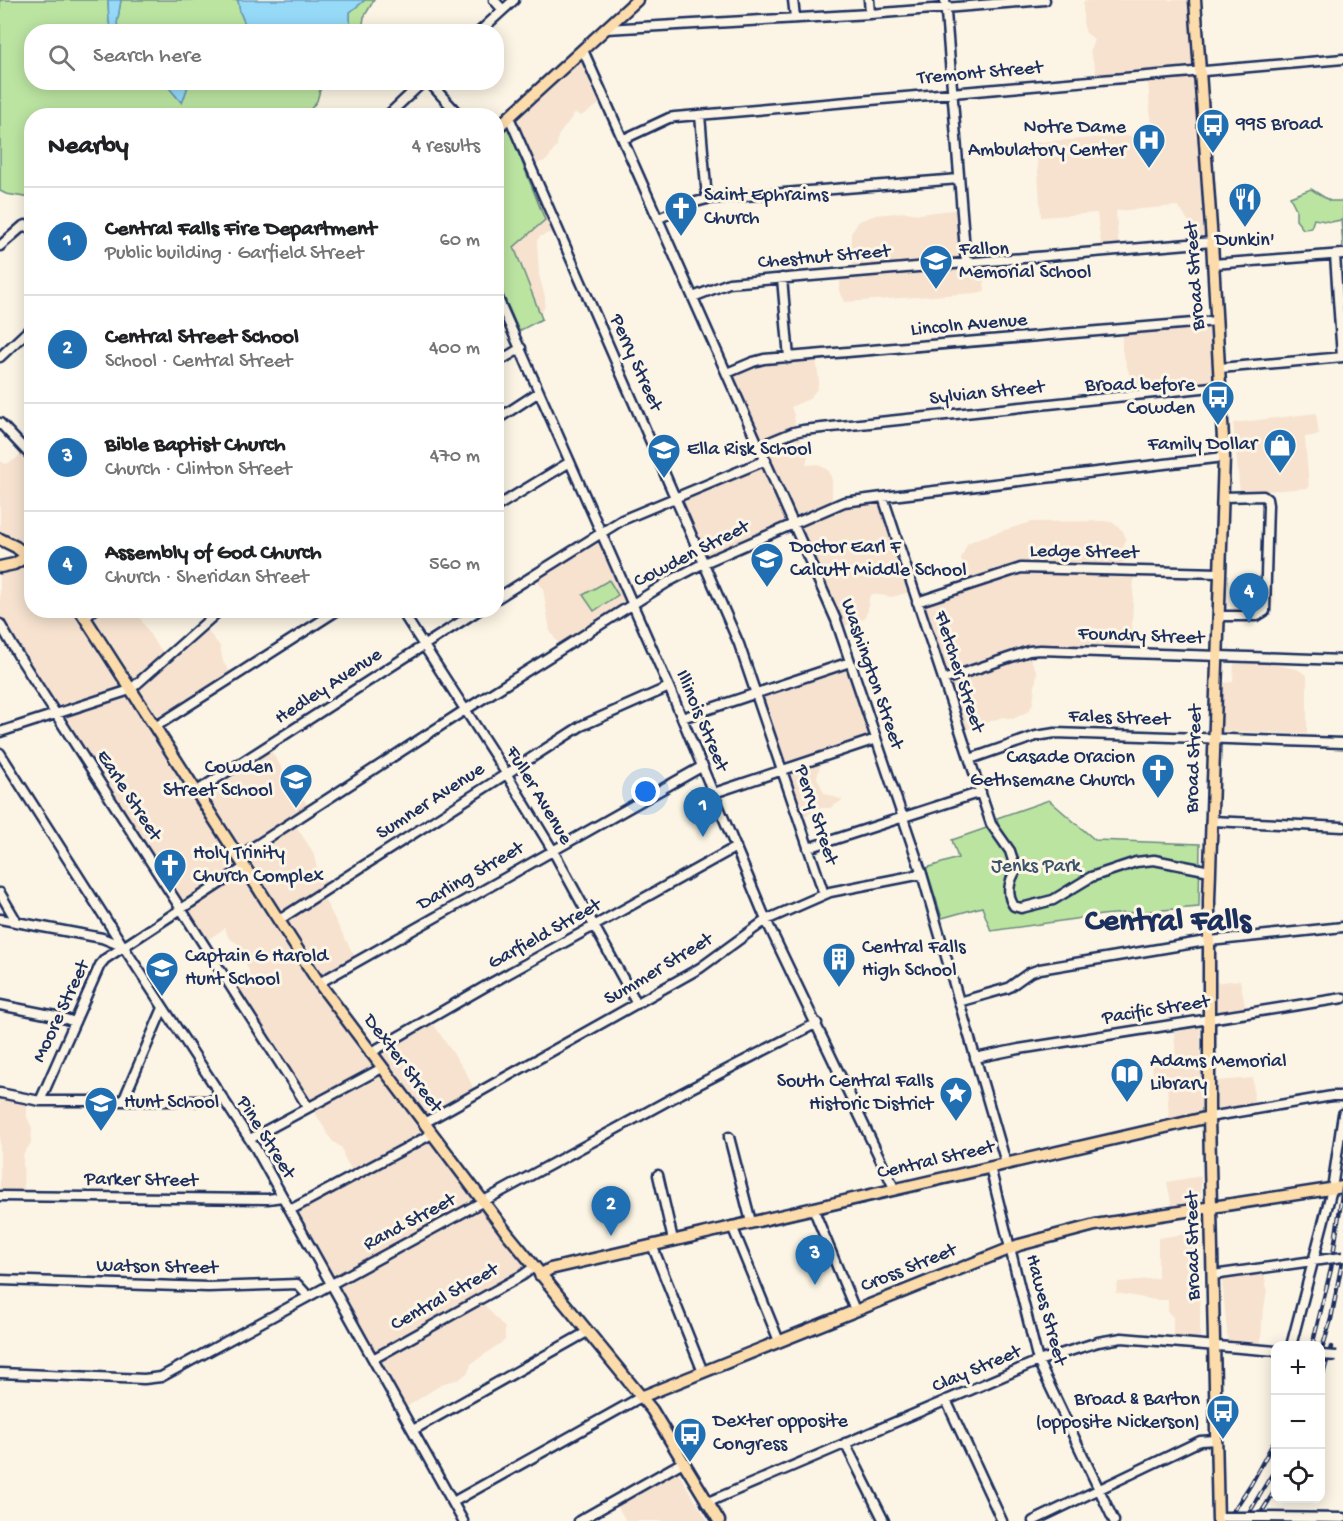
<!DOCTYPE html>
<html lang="en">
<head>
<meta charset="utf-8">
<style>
  :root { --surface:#fff; --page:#f2f2f2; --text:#202124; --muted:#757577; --line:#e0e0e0; --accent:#1f6fb2 }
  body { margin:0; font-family:"Gochi Hand",sans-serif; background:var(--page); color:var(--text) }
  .controls { position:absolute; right:18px; bottom:18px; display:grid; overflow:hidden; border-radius:12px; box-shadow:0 3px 15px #0003 }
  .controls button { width:54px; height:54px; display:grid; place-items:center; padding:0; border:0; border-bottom:2px solid var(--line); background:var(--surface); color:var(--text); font:30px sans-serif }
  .you { position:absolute; left:646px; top:792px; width:21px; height:21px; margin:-15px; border:4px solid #fff; border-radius:50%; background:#1a73e8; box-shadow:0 0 0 9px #1a73e833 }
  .badge { display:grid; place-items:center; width:39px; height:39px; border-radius:50%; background:var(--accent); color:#fff; font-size:20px; font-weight:700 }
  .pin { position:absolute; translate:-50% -50px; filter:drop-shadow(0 2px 3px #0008) }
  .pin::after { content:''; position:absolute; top:32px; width:21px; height:18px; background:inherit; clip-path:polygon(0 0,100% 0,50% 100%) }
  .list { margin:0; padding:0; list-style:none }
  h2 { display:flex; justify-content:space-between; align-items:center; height:78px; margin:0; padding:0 24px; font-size:26px }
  h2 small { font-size:20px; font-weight:400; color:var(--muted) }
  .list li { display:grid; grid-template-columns:39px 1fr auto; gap:18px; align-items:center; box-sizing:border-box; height:108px; padding:0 24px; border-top:2px solid var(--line) }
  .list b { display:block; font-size:22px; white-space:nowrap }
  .list p { margin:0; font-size:20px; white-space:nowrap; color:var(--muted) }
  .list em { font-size:20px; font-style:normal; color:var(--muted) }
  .icon { flex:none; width:33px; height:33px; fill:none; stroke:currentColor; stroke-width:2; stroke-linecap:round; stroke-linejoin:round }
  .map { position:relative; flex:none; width:1343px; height:1521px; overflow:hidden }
  .search { position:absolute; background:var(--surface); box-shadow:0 3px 15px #0003; left:24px; top:24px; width:480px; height:66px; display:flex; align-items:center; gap:15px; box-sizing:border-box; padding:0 21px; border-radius:24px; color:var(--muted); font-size:22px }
  .panel { position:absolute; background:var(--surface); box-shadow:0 3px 15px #0003; left:24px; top:108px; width:480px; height:510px; border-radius:24px }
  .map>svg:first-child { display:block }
  .built { fill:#f6e2cf }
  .green { fill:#bbe4a1; stroke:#6b8a80; stroke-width:1.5 }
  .water { fill:#96daf8; stroke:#6596ba; stroke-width:1.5 }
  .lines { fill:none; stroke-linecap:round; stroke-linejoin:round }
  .minor-casing { stroke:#1b2f5e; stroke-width:13 }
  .major-casing { stroke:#1b2f5e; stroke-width:15 }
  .minor { stroke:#fcf5e5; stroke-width:8 }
  .major { stroke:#fddcac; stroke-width:10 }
  .rail-casing { stroke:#1b2f5e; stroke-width:4.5 }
  .rail { stroke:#fcf5e5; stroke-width:2; stroke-dasharray:7; stroke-linecap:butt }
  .minor-bridge-casing { stroke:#1b2f5e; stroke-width:13; stroke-linecap:butt }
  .minor-bridge { stroke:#fcf5e5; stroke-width:8 }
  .labels { text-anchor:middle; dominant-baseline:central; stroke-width:6; stroke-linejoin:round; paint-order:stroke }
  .street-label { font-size:20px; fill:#1b2f5e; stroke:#fcf5e5 }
  .poi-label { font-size:20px; fill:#1b2f5e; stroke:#fcf5e5; text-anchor:start }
  .park-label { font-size:20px; fill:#3b536b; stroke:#fcf5e5 }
  .town-label { font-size:32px; font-weight:bold; fill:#1b2f5e; stroke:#fcf5e5 }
</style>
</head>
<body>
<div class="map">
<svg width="1343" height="1521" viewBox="0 0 1343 1521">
  <rect width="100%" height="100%" fill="#fcf5e5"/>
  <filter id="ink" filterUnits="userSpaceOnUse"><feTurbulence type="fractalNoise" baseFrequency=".0167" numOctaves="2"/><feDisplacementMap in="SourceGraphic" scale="12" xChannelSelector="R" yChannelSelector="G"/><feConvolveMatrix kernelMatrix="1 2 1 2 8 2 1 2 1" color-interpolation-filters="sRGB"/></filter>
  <g filter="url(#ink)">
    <!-- built -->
    <path class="built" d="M1092,0H1196L1212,244L1193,245L1189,222L1178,206L1116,211L1119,252L1102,253L1097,213L1041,217L1036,142L1154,134L1150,111L1148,80L1097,84L1095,67L1090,52L1094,39L1086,33L1083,23V2Z
      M583,56L605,101L581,116L575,113L558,136L557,146L547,160L531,166L557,230L539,237L537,241L539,275L545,297V305L540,316L511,327L497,298L496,131Z
      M960,209L965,263L983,265L985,291L976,293L845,302L840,292V276L854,273L851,257V233L859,221L876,215L905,212L919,214Z
      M1216,326L1220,387L1125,399L1133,387L1122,350V333Z
      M816,358L819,381L817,389L809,399L791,407L794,415L796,432L799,434L808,455L806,465L818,464L829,471L832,480V498L836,507L880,500L913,591L892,597L872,594L869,597L868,610L864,619L840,628L795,526L708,563L675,502L766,463L728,375L761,363Z
      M1316,413L1319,435L1305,437L1309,488L1240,493L1233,423Z
      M22,452L31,463L32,610L76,611L87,622L99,611H136L155,643L168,657L205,628L220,646L223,662L234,677L158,727L194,793L269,748L282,768L285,784L298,790L311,811L294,823L313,852L318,872L331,888L322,895L357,961L321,983L371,1056L432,1022L467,1074L476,1095L425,1125L532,1270L481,1301L505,1328V1340L471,1364L468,1372L460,1379L444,1383L400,1411L290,1214L355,1176L344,1157L342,1148L332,1141L312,1108L231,990L249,979V971L244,959L242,947L228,937L225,928L203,943L0,630V569L24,558L0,541V461L6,464L16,459Z
      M1103,521L1112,522L1123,531L1126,539L1123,550L1124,573L1134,575L1131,655L1031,654L1029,656L1037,672L1033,703L1029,711L1013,719L1003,717L962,731L921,613L923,601L968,584L961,559L967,544L976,539L1031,522Z
      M599,534L632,607L561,648L550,631L543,589L535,577Z
      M1234,662L1266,663L1297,669L1307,675V734L1221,731L1222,683L1233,682Z
      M851,665L876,741L821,761L817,777L824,793L843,800L830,808H822L799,818L757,695Z
      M1240,980L1246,1011L1215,1015L1213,983Z
      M1200,1027L1202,1113L1169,1121L1167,1084H1154L1152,1065L1176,1062L1174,1032Z
      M1253,1078L1254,1105L1217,1108L1216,1081Z
      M0,1095L27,1102V1117L32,1128L31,1143L23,1155L24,1197L0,1198Z
      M1201,1176V1202L1172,1207L1167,1182Z
      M1201,1231L1200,1340L1173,1338V1317L1168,1312V1300H1155L1116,1293L1118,1282L1158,1278V1238Z
      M1264,1273L1267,1289L1262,1322L1261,1345L1228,1342L1222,1280Z
      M677,1471L708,1521H626L617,1505Z"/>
    <!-- green -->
    <path class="green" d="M0,0H108L109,22L112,31L32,32V82L165,83L182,103L187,89L186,83H322L317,101L306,115L32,116L31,198L6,194L0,191Z
      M121,0H238L240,12L248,31H120L117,24Z
      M365,0H374L364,17L362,31L346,32L350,25V12Z
      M508,127L545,220L514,247L542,319L519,331L497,281V137Z
      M1311,189L1330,201H1343V247L1341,220L1331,222L1314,219L1311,228L1303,229L1296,220V209L1290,197Z
      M609,580L618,595L594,611L583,595Z
      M1049,800L1095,840L1200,844L1199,907L1102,915L991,931L982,907L942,918L926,868L958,858L952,840L998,824L997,818Z"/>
    <!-- water -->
    <path class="water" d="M108,0H121L117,24L120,31H112L109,22Z
      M238,0H365L350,12V25L346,32L248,31L240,12Z
      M165,83H186L187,89L182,103Z"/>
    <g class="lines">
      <defs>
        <path id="minor" d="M494,0L503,10
          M793,0L795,17
          M869,0L870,14
          M945,0L966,263
          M606,29L870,14L1045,0
          M479,32L514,0
          M583,50L836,620L922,874L1006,1163
          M429,82L460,116
          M700,115L707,199
          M387,116L423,82
          M509,117L739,644L824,894
          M624,139L669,118L675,117L1343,59
          M659,218L696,202L707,199L959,179
          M0,246L23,226L26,225L32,231
          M1335,255L1342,357
          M1213,264L1343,254
          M782,278L789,358
          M496,294L669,687L766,920L895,1190
          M693,297L729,283L1212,242
          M0,357L32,327
          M496,363L521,348
          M1220,368L1343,357
          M727,373L753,362L764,359L1217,321
          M496,420L539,392
          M0,423L32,457
          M760,446L794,432L803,430L1221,386
          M883,497L991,824L1010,851L1016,870C1009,881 1006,895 1014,906L1021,908L1053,900L1091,877L1136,862L1154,860L1210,871
          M496,507L570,462
          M496,599L622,520L766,460
          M917,602L1021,568L1220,573
          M401,610L506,773L552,849L637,1004
          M1219,616H1257L1265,611L1268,505L1267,499L1263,496L1223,497
          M85,618L94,610
          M0,624L18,655L308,1107
          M943,680L1029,651L1040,650L1343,660
          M682,718L850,662
          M155,727L338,610
          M0,732L130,690L220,610
          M0,753L123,946L256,1149L463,1521
          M970,759L1036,736L1055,733L1343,743
          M197,791L479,610
          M714,793L876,739
          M1211,821L1343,827
          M808,848L981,792
          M238,857L465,710L668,582L704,563L837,505L844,502L883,497L1224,457
          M0,893L17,922
          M0,919L102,938L122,946
          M279,920L581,726L669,687
          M319,983L703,766
          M959,1002L1008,988L1029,973L1040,969L1200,942L1343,927
          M0,1005L56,1016L75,1022
          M370,1053L486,986L736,847
          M975,1058L1019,1049L1343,998
          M0,1093L40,1101H208L221,1098
          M40,1101L100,965L105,959L245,867
          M123,1101L163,1008
          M1209,1117L1332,1096H1343
          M424,1123L700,968L766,920L830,892L922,874
          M729,1137L751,1222
          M250,1139L382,1068
          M990,1167L1038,1361L1114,1521
          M658,1175L673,1240
          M0,1196L268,1199L282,1197
          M813,1208L855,1310
          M290,1210L432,1134
          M732,1226L779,1341
          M652,1245L703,1372
          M1213,1275L1327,1259
          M0,1280L208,1287L297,1284L308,1296
          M1291,1346L1332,1189L1343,1114
          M373,1359L523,1275L534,1267
          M0,1373L144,1379L161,1377L680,1094L817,1023
          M946,1400L1002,1521
          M413,1430L587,1332
          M845,1443L884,1521
          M453,1502L641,1397
          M706,1503L1038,1361L1098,1342L1122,1338L1276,1351
          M1265,1517L1343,1518
          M579,1521L683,1462
          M1033,1521L1200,1441L1216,1440"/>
        <path id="major" d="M1195,0L1212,242L1224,457L1209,900V1117L1218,1521
          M496,129L637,0
          M0,539L16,547L32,560
          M0,567L14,564L31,554
          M80,610L319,983L507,1233L652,1410L719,1521
          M540,1275L550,1269L1209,1117
          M641,1397L1019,1245L1095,1225L1343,1187"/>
      </defs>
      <!-- minor casing -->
      <use href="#minor" class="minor-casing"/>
      <!-- major casing -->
      <use href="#major" class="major-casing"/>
      <!-- minor -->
      <use href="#minor" class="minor"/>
      <!-- major -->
      <use href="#major" class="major"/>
      <defs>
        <path id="rail" d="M1312,1346L1331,1269L1343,1188
          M1320,1356L1331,1319L1343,1257
          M1320,1384L1331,1347
          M1227,1521L1251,1484L1276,1438
          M1244,1521L1276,1468
          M1256,1521L1276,1489"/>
      </defs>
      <!-- rail casing -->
      <use href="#rail" class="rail-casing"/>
      <!-- rail -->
      <use href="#rail" class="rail"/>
      <defs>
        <path id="minor-bridge" d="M1327,1259L1343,1257
          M1320,1355L1337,1356
          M1225,1517H1265"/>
      </defs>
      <!-- minor-bridge casing -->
      <use href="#minor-bridge" class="minor-bridge-casing"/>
      <!-- minor-bridge -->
      <use href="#minor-bridge" class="minor-bridge"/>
    </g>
  </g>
  <!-- icons -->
  <defs>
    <symbol id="bus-pin" viewBox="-11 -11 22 30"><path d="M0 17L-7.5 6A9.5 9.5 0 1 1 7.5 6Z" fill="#1f6fb2" stroke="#fcf5e5"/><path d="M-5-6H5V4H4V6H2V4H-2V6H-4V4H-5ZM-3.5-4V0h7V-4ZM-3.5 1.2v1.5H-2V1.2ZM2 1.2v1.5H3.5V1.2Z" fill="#fff"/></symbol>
    <symbol id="hospital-pin" viewBox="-11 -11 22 30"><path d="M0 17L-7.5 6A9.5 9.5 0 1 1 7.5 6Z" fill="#1f6fb2" stroke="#fcf5e5"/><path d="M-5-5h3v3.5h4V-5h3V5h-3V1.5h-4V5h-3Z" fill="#fff"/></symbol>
    <symbol id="restaurant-pin" viewBox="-11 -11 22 30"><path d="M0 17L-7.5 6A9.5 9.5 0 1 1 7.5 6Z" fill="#1f6fb2" stroke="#fcf5e5"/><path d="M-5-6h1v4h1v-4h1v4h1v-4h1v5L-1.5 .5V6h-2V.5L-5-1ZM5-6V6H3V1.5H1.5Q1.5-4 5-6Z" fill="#fff"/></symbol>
    <symbol id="church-pin" viewBox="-11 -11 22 30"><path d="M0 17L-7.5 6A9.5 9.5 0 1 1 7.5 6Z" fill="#1f6fb2" stroke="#fcf5e5"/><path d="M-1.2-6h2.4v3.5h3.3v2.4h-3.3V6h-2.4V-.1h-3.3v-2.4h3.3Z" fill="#fff"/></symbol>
    <symbol id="school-pin" viewBox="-11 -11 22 30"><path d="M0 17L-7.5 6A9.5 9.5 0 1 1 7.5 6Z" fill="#1f6fb2" stroke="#fcf5e5"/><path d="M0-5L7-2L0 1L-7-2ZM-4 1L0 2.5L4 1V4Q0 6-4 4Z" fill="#fff"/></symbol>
    <symbol id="shop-pin" viewBox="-11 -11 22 30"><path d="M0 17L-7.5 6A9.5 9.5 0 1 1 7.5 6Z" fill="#1f6fb2" stroke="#fcf5e5"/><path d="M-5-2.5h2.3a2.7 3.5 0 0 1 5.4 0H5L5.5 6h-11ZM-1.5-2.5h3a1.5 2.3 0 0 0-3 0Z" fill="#fff"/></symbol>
    <symbol id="building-pin" viewBox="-11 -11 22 30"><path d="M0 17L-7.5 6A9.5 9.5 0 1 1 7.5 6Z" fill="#1f6fb2" stroke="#fcf5e5"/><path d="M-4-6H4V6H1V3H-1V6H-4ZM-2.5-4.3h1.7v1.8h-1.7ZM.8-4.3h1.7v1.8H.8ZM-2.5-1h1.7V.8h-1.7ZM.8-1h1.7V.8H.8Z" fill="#fff"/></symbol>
    <symbol id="library-pin" viewBox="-11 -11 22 30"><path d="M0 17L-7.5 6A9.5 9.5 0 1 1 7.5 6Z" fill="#1f6fb2" stroke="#fcf5e5"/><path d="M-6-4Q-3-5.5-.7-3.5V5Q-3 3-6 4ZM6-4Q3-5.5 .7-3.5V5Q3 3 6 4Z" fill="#fff"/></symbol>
    <symbol id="sight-pin" viewBox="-11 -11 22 30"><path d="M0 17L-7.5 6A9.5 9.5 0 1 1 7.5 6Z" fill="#1f6fb2" stroke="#fcf5e5"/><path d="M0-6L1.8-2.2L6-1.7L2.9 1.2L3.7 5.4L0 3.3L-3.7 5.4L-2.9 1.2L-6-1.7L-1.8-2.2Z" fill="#fff"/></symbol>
  </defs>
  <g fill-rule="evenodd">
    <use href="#bus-pin" x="1194" y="106" width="38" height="52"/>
    <use href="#hospital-pin" x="1130" y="121" width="38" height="52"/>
    <use href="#restaurant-pin" x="1226" y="180" width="38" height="52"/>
    <use href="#church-pin" x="662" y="189" width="38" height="52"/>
    <use href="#school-pin" x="917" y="242" width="38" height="52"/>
    <use href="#bus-pin" x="1199" y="378" width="38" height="52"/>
    <use href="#shop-pin" x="1261" y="426" width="38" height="52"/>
    <use href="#school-pin" x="645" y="431" width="38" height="52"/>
    <use href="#school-pin" x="748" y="540" width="38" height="52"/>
    <use href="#church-pin" x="1139" y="751" width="38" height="52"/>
    <use href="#school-pin" x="277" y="761" width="38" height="52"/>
    <use href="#church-pin" x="151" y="846" width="38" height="52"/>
    <use href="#building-pin" x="820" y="940" width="38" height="52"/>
    <use href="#school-pin" x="143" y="949" width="38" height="52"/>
    <use href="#library-pin" x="1108" y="1055" width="38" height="52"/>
    <use href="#sight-pin" x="937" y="1074" width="38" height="52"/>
    <use href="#school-pin" x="82" y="1084" width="38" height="52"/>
    <use href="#bus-pin" x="1204" y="1392" width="38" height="52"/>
    <use href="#bus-pin" x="671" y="1415" width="38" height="52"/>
  </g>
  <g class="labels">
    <!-- street labels -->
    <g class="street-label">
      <text transform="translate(980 74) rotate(-5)">Tremont Street</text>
      <text transform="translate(824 258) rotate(-5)">Chestnut Street</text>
      <text transform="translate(1196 276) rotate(-94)">Broad Street</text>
      <text transform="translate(969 326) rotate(-5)">Lincoln Avenue</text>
      <text transform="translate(635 363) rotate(66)">Perry Street</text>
      <text transform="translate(987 394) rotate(-6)">Sylvian Street</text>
      <text transform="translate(1084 553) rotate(1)">Ledge Street</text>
      <text transform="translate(692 555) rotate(-27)">Cowden Street</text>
      <text transform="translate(1141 637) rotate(2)">Foundry Street</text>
      <text transform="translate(958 672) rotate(72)">Fletcher Street</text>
      <text transform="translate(871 674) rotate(71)">Washington Street</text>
      <text transform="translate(329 687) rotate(-33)">Hedley Avenue</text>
      <text transform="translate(1119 719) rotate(2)">Fales Street</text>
      <text transform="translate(701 721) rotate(67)">Illinois Street</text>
      <text transform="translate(1195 759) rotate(-88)">Broad Street</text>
      <text transform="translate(128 796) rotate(57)">Earle Street</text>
      <text transform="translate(538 796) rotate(59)">Fuller Avenue</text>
      <text transform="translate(431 802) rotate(-33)">Sumner Avenue</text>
      <text transform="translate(815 815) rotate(72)">Perry Street</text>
      <text transform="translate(471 877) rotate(-30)">Darling Street</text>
      <text transform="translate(545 935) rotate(-29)">Garfield Street</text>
      <text transform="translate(659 970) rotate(-31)">Summer Street</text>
      <text transform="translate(1156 1011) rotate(-9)">Pacific Street</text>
      <text transform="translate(62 1012) rotate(-65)">Moore Street</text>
      <text transform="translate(402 1064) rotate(53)">Dexter Street</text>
      <text transform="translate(265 1138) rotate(58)">Pine Street</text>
      <text transform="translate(936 1161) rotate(-13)">Central Street</text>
      <text transform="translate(141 1181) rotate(1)">Parker Street</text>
      <text transform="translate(410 1223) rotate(-28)">Rand Street</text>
      <text transform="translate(1194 1246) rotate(-91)">Broad Street</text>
      <text transform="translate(157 1268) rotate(1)">Watson Street</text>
      <text transform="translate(909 1269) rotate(-22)">Cross Street</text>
      <text transform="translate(445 1298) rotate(-29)">Central Street</text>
      <text transform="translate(1045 1310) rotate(75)">Hawes Street</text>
      <text transform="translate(977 1370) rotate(-23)">Clay Street</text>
    </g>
    <!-- poi labels -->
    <g class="poi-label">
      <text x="1236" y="125">995 Broad</text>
      <text x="1126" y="128" text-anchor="end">Notre Dame<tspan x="1126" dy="23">Ambulatory Center</tspan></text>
      <text x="704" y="196">Saint Ephraims<tspan x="704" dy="23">Church</tspan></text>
      <text x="1245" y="241" text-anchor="middle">Dunkin'</text>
      <text x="959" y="250">Fallon<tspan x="959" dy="23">Memorial School</tspan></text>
      <text x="1195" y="386" text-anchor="end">Broad before<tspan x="1195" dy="23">Cowden</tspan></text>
      <text x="1257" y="445" text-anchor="end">Family Dollar</text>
      <text x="687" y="450">Ella Risk School</text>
      <text x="790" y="548">Doctor Earl F<tspan x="790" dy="23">Calcutt Middle School</tspan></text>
      <text x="1135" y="758" text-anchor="end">Casade Oracion<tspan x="1135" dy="23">Gethsemane Church</tspan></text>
      <text x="273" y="768" text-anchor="end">Cowden<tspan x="273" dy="23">Street School</tspan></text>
      <text x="193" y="854">Holy Trinity<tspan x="193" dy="23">Church Complex</tspan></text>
      <text x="862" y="948">Central Falls<tspan x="862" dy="23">High School</tspan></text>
      <text x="185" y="957">Captain G Harold<tspan x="185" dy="23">Hunt School</tspan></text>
      <text x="1150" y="1062">Adams Memorial<tspan x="1150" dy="23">Library</tspan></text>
      <text x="933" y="1082" text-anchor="end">South Central Falls<tspan x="933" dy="23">Historic District</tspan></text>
      <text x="124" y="1103">Hunt School</text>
      <text x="1200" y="1400" text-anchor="end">Broad &amp; Barton<tspan x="1200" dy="23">(opposite Nickerson)</tspan></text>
      <text x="713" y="1422">Dexter opposite<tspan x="713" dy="23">Congress</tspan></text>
    </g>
    <!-- park labels -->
    <g class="park-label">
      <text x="1036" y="867">Jenks Park</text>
    </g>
    <!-- town labels -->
    <g class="town-label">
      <text x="1168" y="923">Central Falls</text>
    </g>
  </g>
</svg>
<div class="controls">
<button>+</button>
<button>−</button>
<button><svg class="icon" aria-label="locate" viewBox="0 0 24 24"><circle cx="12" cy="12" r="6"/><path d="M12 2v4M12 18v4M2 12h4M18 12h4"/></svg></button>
</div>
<div class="you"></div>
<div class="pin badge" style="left:703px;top:837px">1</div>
<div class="pin badge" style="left:611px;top:1236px">2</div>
<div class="pin badge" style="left:815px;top:1285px">3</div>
<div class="pin badge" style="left:1249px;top:623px">4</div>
<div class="search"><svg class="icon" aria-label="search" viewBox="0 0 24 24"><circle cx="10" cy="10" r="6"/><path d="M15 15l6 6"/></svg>Search here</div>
<section class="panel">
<h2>Nearby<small>4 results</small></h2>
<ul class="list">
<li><span class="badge">1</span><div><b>Central Falls Fire Department</b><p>Public building · Garfield Street</p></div><em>60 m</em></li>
<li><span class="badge">2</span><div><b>Central Street School</b><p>School · Central Street</p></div><em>400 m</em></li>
<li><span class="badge">3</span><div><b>Bible Baptist Church</b><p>Church · Clinton Street</p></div><em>470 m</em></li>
<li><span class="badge">4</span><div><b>Assembly of God Church</b><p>Church · Sheridan Street</p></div><em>560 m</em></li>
</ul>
</section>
</div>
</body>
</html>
